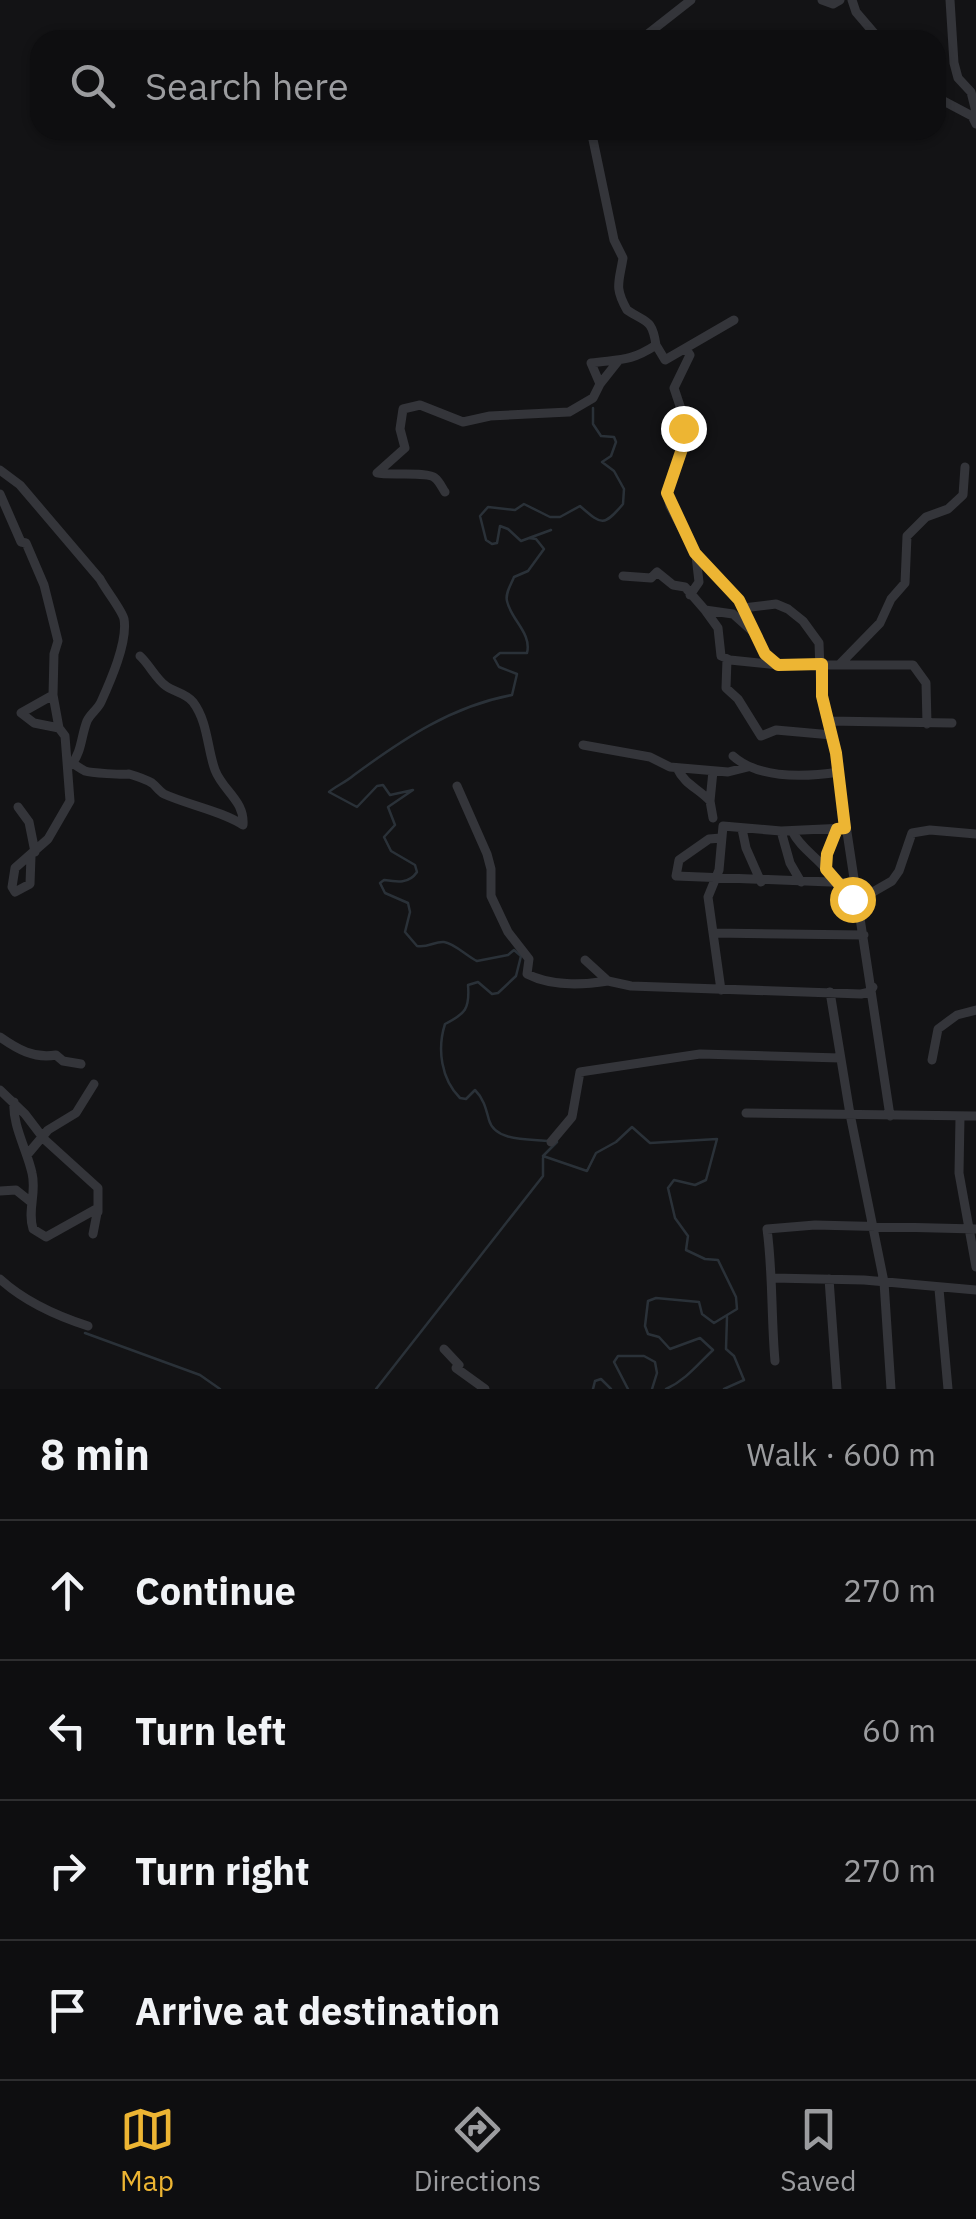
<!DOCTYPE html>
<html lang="en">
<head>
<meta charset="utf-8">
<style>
  :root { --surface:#0e0e10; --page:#1c1c1e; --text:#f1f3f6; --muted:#9b9c9f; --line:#2e2e30; --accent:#edb533 }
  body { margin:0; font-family:"IBM Plex Sans",sans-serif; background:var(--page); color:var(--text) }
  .stop { position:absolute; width:30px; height:30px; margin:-22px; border:8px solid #edb533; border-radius:50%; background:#fff }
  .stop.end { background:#edb533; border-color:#fff; box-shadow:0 2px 10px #0008 }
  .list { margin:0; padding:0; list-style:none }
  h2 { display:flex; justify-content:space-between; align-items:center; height:130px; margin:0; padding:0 40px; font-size:42px }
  h2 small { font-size:32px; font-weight:400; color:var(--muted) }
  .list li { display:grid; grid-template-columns:65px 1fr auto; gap:30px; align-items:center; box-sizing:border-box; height:140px; padding:0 40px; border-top:2px solid var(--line) }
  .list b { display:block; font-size:38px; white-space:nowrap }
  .list em { font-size:32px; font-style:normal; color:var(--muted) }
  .icon { flex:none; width:55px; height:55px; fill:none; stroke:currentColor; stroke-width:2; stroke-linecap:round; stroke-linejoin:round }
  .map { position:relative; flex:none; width:976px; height:1389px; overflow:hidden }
  .search { position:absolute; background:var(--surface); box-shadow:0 2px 8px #0004; left:30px; right:30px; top:30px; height:110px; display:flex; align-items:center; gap:25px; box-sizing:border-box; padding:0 35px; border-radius:30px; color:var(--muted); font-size:38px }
  .sheet { height:690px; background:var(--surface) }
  nav { display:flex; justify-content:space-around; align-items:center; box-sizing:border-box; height:140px; border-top:2px solid var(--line); background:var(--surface); font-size:28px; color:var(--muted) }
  nav a { display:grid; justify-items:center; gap:5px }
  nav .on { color:var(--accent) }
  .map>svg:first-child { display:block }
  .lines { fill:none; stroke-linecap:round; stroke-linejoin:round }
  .stream { stroke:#2a3138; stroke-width:2.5 }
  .minor { stroke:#34353a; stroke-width:9 }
  .route { stroke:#edb533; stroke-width:12 }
</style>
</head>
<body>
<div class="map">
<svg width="976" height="1389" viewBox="0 0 976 1389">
  <rect width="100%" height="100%" fill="#131315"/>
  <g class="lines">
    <!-- stream -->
    <path class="stream" d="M549,1141C530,1139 495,1142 489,1120C486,1109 484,1099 475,1090L466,1099L460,1098C441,1079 437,1049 445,1024C465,1014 470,1009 468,985L478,982L492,994L498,993L516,976L521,956L514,950L508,955L477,961C468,957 454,943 444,942C435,941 428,948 417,946L405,932L410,912L408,903L385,893L380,883L384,880C397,882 409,884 417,872L415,865L391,851L384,837L395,825L388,807L413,790L390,795L383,785L377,786L357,807L329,792C336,786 346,782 354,775C403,739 452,706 512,695L517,674L499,667L494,658L500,653H527C532,633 511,620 507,601C505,593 511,585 514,577L528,571L544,549L536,539L529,538L551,530L521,541L508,529L500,526L497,543L492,544L486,540L480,516L488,507L515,510L524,504L550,517H560L580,506C601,524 603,528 623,504L624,489L614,471L602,462L611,456L616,442L614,437L601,436L593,424V408
      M557,1142L543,1156L587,1171L596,1153L616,1142L632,1127L650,1143L717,1139L706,1180L695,1185L674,1180L668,1188L675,1218L688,1236L686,1250L705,1259L718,1260L736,1297L737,1309L714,1323L702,1314L699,1302L656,1298L648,1301L645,1326L648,1334L659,1337L670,1349L700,1338L713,1350C698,1364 686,1380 666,1389
      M85,1333L200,1375L220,1389
      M376,1389L543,1176V1158
      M593,1389L595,1381L601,1379L611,1389
      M628,1389L614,1362L618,1356H644L655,1362L657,1373L652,1389
      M724,1389L744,1380L734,1356L726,1349L727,1317"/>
    <!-- minor -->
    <path class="minor" d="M822,0L833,4L840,0
      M852,0L856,12L880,40
      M950,0L954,63L958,78L971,92L976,112
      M640,40L691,0
      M936,97L972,116L976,124
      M591,130L614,240L623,258C619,283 614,287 627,310C646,323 652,318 656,345C630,362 620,359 591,363L600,384L619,360
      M656,345L665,360L734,320
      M686,349L690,355L674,388L683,415L684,443L667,493L670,506L695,553L739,601L765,654L778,665
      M0,470L20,485L100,579C105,589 122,610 124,619C128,642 110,682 101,702C98,709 90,714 87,721C81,736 82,752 71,765
      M445,492C442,488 440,482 435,478C428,471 389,476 377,473L405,448L400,429L403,409L420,405L463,422L490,416L569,412L593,398L600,384
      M0,494L21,542L26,543L44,585L58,641L54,654L53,695L59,728L65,736L70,801L48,839L15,868L12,887L15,892L30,884L31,856
      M623,576L651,578L657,572L673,585L685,587L705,610L733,614L752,631
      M690,595L699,582L696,556
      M743,608L776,604L788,609L803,621L819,643L821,696L835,753L890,1116
      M705,610L718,628L721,656L730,660L778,665H913L926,683L927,724
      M727,659L726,688L738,699L761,736L776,730L832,735
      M840,664L880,623L891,599L905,583L907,536L926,517L948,509L963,495L965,467
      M53,695L21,713L34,723L59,728
      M828,721L952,723
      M583,745L650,757L670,767L728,772L748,767
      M733,756C759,779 806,777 839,772
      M69,762C75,764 79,768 85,771C91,773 123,775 129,774C136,776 145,779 152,783C156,786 159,791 164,794C188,805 222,811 243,825C245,801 223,791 215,770C207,748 208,722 193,702C186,693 174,692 166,686C156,679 149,664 140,656
      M677,768C685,785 698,788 710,801
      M713,771L710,801L713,818
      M457,786L487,854L491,869V896L508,932L529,959L527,974C550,986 583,985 608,981
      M18,807L29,822L35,852
      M742,829L746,848L761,882
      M837,829L827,854L826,869L858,908
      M781,831L790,863L801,882
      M792,831C800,847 814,855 826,869
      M721,838L709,839L679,860L676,876L855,883
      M859,900L892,881L899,871L912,833L930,830L976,834
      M714,933L864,935
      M585,960L608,981L631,986L861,994L870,992L873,987
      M721,990L708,897L719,870L723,826L781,831L845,828
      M830,992L850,1114L884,1282L891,1389
      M0,1037C17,1049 34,1059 56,1055L63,1061L81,1064
      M932,1060L938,1029L957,1015L976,1010
      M0,1090L25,1114L44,1139L98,1188V1212
      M14,1102C12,1125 27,1150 32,1173C37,1193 27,1210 33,1229L46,1237L98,1208L93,1234
      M746,1113L976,1116
      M960,1117L959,1173L976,1267
      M551,1142L572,1117L580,1072L700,1054L840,1058
      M27,1155L48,1130L76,1113L94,1084
      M0,1191L16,1190L31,1202
      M773,1278L864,1280L976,1290
      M0,1279C24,1301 57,1316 88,1326
      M829,1279L837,1389
      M939,1289L948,1389
      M444,1349L459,1365L456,1368L485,1389
      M775,1361C771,1316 773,1273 767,1229L815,1225L976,1229"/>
  </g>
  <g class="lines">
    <!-- route -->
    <path class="route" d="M683,428L684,443L667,493L695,553L739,600L765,654L778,665L822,664V696L836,753L845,828L837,829L827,854L826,869L852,899"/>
  </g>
</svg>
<div class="stop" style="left:852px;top:899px"></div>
<div class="stop end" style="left:683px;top:428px"></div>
<div class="search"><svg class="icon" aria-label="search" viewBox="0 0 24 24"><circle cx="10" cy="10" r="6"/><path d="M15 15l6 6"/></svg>Search here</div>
</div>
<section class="sheet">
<h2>8 min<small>Walk · 600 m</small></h2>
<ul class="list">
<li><svg class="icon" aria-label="ahead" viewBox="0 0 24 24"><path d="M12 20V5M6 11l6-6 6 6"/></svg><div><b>Continue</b></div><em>270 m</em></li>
<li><svg class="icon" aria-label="left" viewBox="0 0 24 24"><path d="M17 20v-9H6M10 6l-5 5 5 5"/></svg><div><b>Turn left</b></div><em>60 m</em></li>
<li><svg class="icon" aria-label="right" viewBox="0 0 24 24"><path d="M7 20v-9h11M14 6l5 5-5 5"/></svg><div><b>Turn right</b></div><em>270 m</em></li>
<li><svg class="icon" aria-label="arrive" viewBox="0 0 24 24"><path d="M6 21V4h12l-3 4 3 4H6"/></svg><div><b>Arrive at destination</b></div></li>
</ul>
</section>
<nav>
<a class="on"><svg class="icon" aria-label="map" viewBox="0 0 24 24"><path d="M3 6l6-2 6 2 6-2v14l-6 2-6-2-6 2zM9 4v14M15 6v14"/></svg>Map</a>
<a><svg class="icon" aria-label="directions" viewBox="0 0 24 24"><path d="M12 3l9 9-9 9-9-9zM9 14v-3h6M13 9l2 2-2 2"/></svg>Directions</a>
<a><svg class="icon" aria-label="saved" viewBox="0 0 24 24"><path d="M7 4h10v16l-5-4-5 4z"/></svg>Saved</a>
</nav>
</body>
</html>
